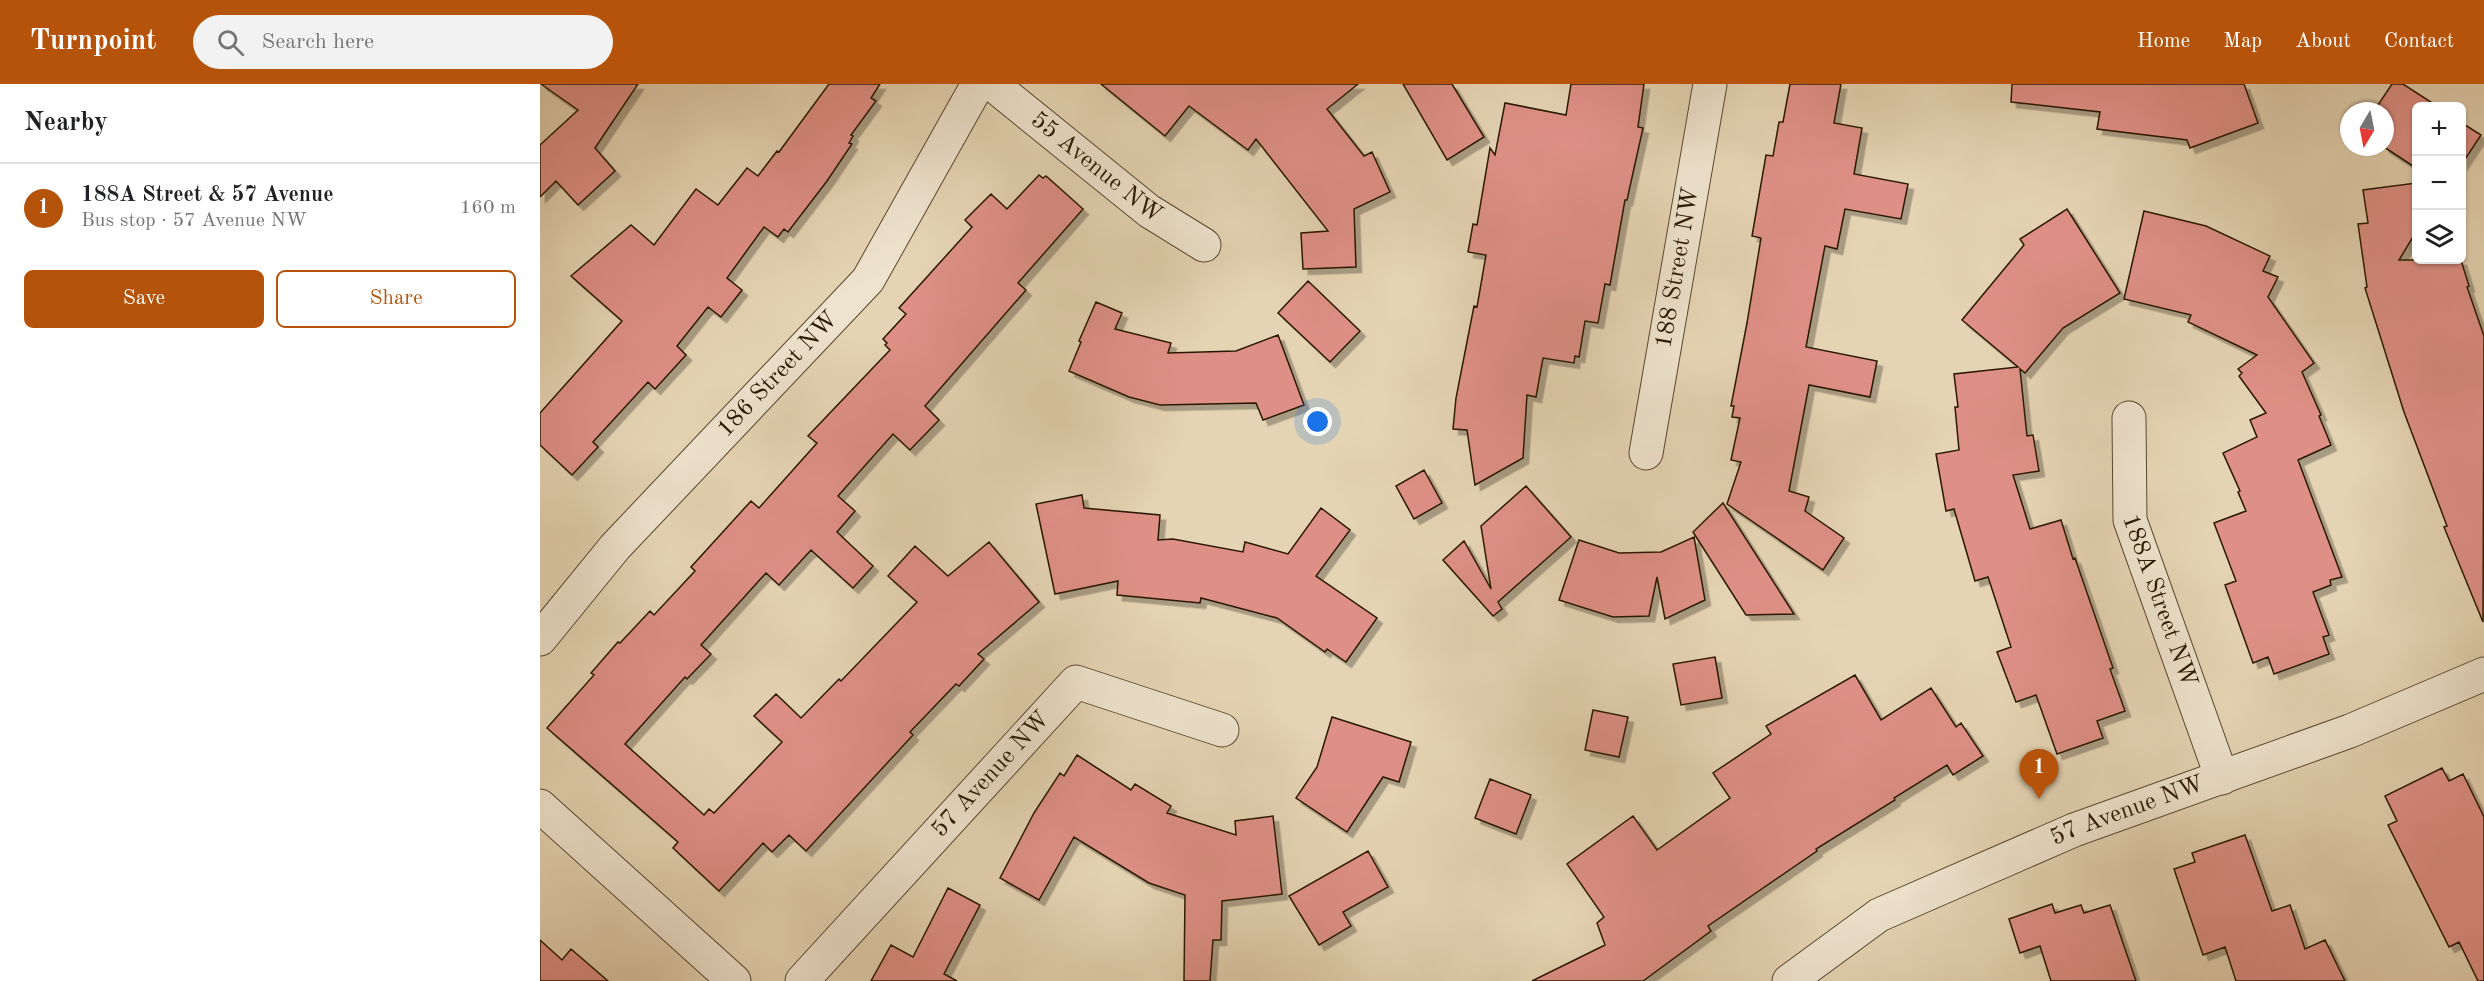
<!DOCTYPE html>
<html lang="en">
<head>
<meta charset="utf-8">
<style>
  :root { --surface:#fff; --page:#f2f2f2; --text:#202124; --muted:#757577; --line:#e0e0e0; --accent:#b45309 }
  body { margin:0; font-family:"Old Standard TT",serif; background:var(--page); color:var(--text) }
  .controls { position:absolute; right:18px; top:18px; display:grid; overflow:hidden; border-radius:9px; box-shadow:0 2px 4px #0004 }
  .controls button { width:54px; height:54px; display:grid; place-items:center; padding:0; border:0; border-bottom:2px solid var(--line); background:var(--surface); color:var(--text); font:30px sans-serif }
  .compass { position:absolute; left:1800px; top:18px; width:54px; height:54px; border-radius:50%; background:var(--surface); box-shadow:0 2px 4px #0004; rotate:190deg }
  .you { position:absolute; left:778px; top:338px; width:21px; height:21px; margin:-15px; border:4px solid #fff; border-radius:50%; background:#1a73e8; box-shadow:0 0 0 9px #1a73e833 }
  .badge { display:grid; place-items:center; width:39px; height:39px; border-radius:50%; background:var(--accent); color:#fff; font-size:20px; font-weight:700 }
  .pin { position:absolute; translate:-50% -50px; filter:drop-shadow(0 2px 3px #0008) }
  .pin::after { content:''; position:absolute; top:32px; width:21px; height:18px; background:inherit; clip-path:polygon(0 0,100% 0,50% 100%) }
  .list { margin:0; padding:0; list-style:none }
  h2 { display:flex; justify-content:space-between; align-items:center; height:78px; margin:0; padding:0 24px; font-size:26px }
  h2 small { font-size:20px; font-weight:400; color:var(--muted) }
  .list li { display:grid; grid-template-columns:39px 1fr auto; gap:18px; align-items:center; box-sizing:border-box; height:90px; padding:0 24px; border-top:2px solid var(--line) }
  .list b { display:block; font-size:22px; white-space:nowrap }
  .list p { margin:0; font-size:20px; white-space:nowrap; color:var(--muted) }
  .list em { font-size:20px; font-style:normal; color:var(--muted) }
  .actions { display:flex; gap:12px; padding:18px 24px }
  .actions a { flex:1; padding:14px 0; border:2px solid var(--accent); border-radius:9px; text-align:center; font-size:21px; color:var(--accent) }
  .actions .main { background:var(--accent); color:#fff }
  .icon { flex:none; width:33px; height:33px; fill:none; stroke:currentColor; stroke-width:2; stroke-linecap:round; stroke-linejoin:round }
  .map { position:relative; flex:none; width:1944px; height:897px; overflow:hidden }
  header { display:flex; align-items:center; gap:36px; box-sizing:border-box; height:84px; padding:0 30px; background:var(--accent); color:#fff }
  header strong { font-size:28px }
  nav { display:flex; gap:33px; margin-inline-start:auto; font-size:21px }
  .search { width:420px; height:54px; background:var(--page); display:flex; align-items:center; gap:15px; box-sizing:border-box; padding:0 21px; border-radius:33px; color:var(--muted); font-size:22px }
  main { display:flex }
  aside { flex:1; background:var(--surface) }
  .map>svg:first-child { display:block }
  .building { fill:#df9086; stroke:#2a1901; stroke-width:1.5; filter:url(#shadow) }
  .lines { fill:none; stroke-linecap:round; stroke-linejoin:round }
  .minor-casing { stroke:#59482e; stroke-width:35 }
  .minor { stroke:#eee3ce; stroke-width:33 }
  .labels { text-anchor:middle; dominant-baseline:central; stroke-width:4.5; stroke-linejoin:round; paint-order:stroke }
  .street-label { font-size:24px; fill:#2a1901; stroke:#eee3ce }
</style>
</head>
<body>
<header>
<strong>Turnpoint</strong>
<div class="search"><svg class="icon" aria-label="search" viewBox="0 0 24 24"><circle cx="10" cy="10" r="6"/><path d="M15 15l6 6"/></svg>Search here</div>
<nav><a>Home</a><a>Map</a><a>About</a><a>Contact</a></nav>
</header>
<main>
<aside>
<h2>Nearby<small></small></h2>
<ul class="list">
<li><span class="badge">1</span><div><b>188A Street &amp; 57 Avenue</b><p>Bus stop · 57 Avenue NW</p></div><em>160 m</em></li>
</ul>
<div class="actions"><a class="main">Save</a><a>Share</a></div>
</aside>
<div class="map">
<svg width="1944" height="897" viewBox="0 0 1944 897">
  <defs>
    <filter id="shadow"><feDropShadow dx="5.5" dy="5.5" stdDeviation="0" flood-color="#0004"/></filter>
  </defs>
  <rect width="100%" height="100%" fill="#e5d4b3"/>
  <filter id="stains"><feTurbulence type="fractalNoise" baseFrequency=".00333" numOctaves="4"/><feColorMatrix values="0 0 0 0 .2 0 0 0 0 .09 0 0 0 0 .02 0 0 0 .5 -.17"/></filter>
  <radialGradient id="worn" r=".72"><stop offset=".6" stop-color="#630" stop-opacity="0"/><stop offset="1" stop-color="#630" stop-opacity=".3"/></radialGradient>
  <!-- building -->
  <path class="building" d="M1,0H98L55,64L75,87L38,121L16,97L0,113V61L38,26Z
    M289,0H340L331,14L336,17L311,51L313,52L309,59L312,60L287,97L248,148L244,145L238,153L224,143L187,194L202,206L181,233L168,223L137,262L146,271L115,305L108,298L53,358L58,363L32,391L0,361V329L82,237L31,192L91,141L114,161L156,105L178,121L207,84L218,92L237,67L239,68Z
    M561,0H818L787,25L824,72L832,68L850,108L814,125L816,183L763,185L761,149L788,147L716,55L708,66L649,22L625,52Z
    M863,0H912L944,53L907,76Z
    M1031,0H1104L1098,43L1103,44L1087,116H1085L1070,201L1065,200L1058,239L1045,237L1039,273L1035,272L1034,279L1003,274L996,313L987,311L983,374L935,401L927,346L913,345L916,314L934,222L937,223L946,171L928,168L933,140L937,141L950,64L955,71L965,19L1026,31Z
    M1250,0H1301L1294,39L1322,44L1314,90L1368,100L1361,135L1305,125L1297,165L1285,162L1266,263L1337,277L1330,313L1269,301L1249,407L1269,413L1265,427L1304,454L1283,486L1187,420L1201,378L1191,376L1200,334L1192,333L1194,322H1191L1207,239L1221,154L1212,152L1226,71L1233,72L1239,38H1243Z
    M1472,0H1704L1718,39L1650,64L1647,56L1557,45L1560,28L1471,18Z
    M1852,0H1863L1897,22H1876V84L1844,63L1845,27H1834Z
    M1922,39L1941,51L1922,80Z
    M499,91L503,94L506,92L543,125L478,199L486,206L385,322L399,336L370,366L353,350L298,412L315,427L297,448L333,482L313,504L271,466L239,501L226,489L161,561L171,570L147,595L145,593L85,660L164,731L169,725L174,729L242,658L214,632L236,610L261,634L299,595L301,597L377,518L348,492L375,462L408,492L449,458L499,518L438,570L444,575L419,602L416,600L370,648L373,651L266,767L249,751L232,768L223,759L179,807L133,764L138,758L7,644L54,591L51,589L78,558L80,559L110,527L114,531L155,487L151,483L211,417L219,424L277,359L268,352L350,266L345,261L347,259L343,255L366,230L359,224L432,143L425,136L451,110L467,125Z
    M1876,99V148L1859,176H1921L1929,202L1927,203L1944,252L1943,538L1904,443L1907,442L1864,328L1825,204L1827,203L1818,140L1828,139L1823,106Z
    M1527,125L1580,209L1523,244L1485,289L1480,285L1487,352L1493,351L1499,387L1473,391L1490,445L1521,436L1533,475L1535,474L1573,584L1570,585L1585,627L1557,637L1563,654L1517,670L1496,611L1476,618L1457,568L1471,563L1448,493L1435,497L1414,425L1406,427L1396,370L1419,366L1415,323H1418L1414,290L1478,283L1422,236L1484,161L1480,155Z
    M1604,127L1666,142L1730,172L1723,187L1738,193L1728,213L1774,279L1762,288L1781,331L1779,332L1791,361L1758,376L1802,493L1790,496L1791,501L1773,508L1789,551L1783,553L1789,570L1734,590L1728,573L1713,579L1685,501L1696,497L1674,439L1706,427L1698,408L1700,407L1683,369L1717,353L1710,336L1726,329L1699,292L1702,289L1698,285L1717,271L1648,238L1651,231L1584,215Z
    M768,197L820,247L790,278L738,229Z
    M556,218L582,229L575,245L631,259L628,269L696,267L738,251L764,321L723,336L716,319L620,321L589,313L529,287L541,258L539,257Z
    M884,386L902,419L874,435L856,402Z
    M986,402L1031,453L958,518L962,525L953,532L903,476L924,457L951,505L941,442Z
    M542,411L544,424L620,431L618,456L633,455L703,468L705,458L748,470L781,424L810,446L776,492L837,534L806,578L787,565L785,568L737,534L661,514L660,519L577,511L578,497L515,510L496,420Z
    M1183,419L1254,530L1206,531L1153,448Z
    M1154,453L1165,516L1125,535L1117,493L1109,532L1073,533L1019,516L1039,456L1079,469L1121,468Z
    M1175,573L1182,614L1141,621L1133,580Z
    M1315,591L1341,636L1391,604L1416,643L1421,639L1443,672L1413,691L1407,681L1354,714L1355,716L1276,765L1277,767L1168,842L1171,847L1103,897H992L1065,861L1057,839L1064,833L1027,780L1093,732L1117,766L1190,714L1173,689L1231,650L1226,642Z
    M1053,626L1088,633L1079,673L1045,666Z
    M792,633L871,658L859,698L843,693L807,748L756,714L777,683Z
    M537,671L591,706L595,700L631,722L627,729L696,751L695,737L733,732L742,810L682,817L681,856H673L670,897H644L645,811L609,799L534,753L499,816L460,794L494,729L520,689L524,692Z
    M1902,684L1909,697L1923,690L1944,733V897H1938L1919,858L1909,863L1848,741L1857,737L1845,712Z
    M950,695L991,711L976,750L935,734Z
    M1705,751L1732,827L1750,821L1765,865L1785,856L1805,897H1696L1685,863L1663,871L1634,785L1655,778L1652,769Z
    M828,767L848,803L803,828L811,842L779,861L749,812Z
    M408,804L440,821L404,890L417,897H331L351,861L373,873Z
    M1512,820L1515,829L1541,821L1544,829L1570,821L1596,897H1511L1500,862L1480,869L1469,835Z
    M0,856L22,876L31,865L68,897H0Z"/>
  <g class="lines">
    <defs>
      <g id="minor">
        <path id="s1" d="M452,0L609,127L664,161"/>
        <path id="s2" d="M1589,334L1590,436L1682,694"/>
        <path id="s3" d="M1106,369L1170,0"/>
        <path id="s4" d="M0,555L75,463L328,196L438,0"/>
        <path d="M0,722L194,897"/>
        <path id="s5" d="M262,897L536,598L682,646"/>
        <path id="s6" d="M1249,897L1339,831L1534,746L1810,647L1944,590"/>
      </g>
    </defs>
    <!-- minor casing -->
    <use href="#minor" class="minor-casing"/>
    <!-- minor -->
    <use href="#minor" class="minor"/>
  </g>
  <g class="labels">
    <!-- street labels -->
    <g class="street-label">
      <text stroke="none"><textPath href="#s1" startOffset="134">55 Avenue NW</textPath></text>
      <text stroke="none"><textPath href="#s3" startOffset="188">188 Street NW</textPath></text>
      <text stroke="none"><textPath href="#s4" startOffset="356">186 Street NW</textPath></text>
      <text stroke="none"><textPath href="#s2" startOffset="188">188A Street NW</textPath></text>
      <text stroke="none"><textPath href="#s5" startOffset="280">57 Avenue NW</textPath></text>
      <text stroke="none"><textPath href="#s6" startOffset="381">57 Avenue NW</textPath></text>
    </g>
  </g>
  <rect width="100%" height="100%" filter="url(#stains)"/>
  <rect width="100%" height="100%" fill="url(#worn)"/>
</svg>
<div class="controls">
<button>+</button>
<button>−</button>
<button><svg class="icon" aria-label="layers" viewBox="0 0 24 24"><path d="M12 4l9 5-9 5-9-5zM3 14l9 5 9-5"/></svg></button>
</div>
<svg class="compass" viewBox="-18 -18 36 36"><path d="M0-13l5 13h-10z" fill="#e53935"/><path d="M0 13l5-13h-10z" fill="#757577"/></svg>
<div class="you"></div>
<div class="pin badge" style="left:1499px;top:715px">1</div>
</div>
</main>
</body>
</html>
